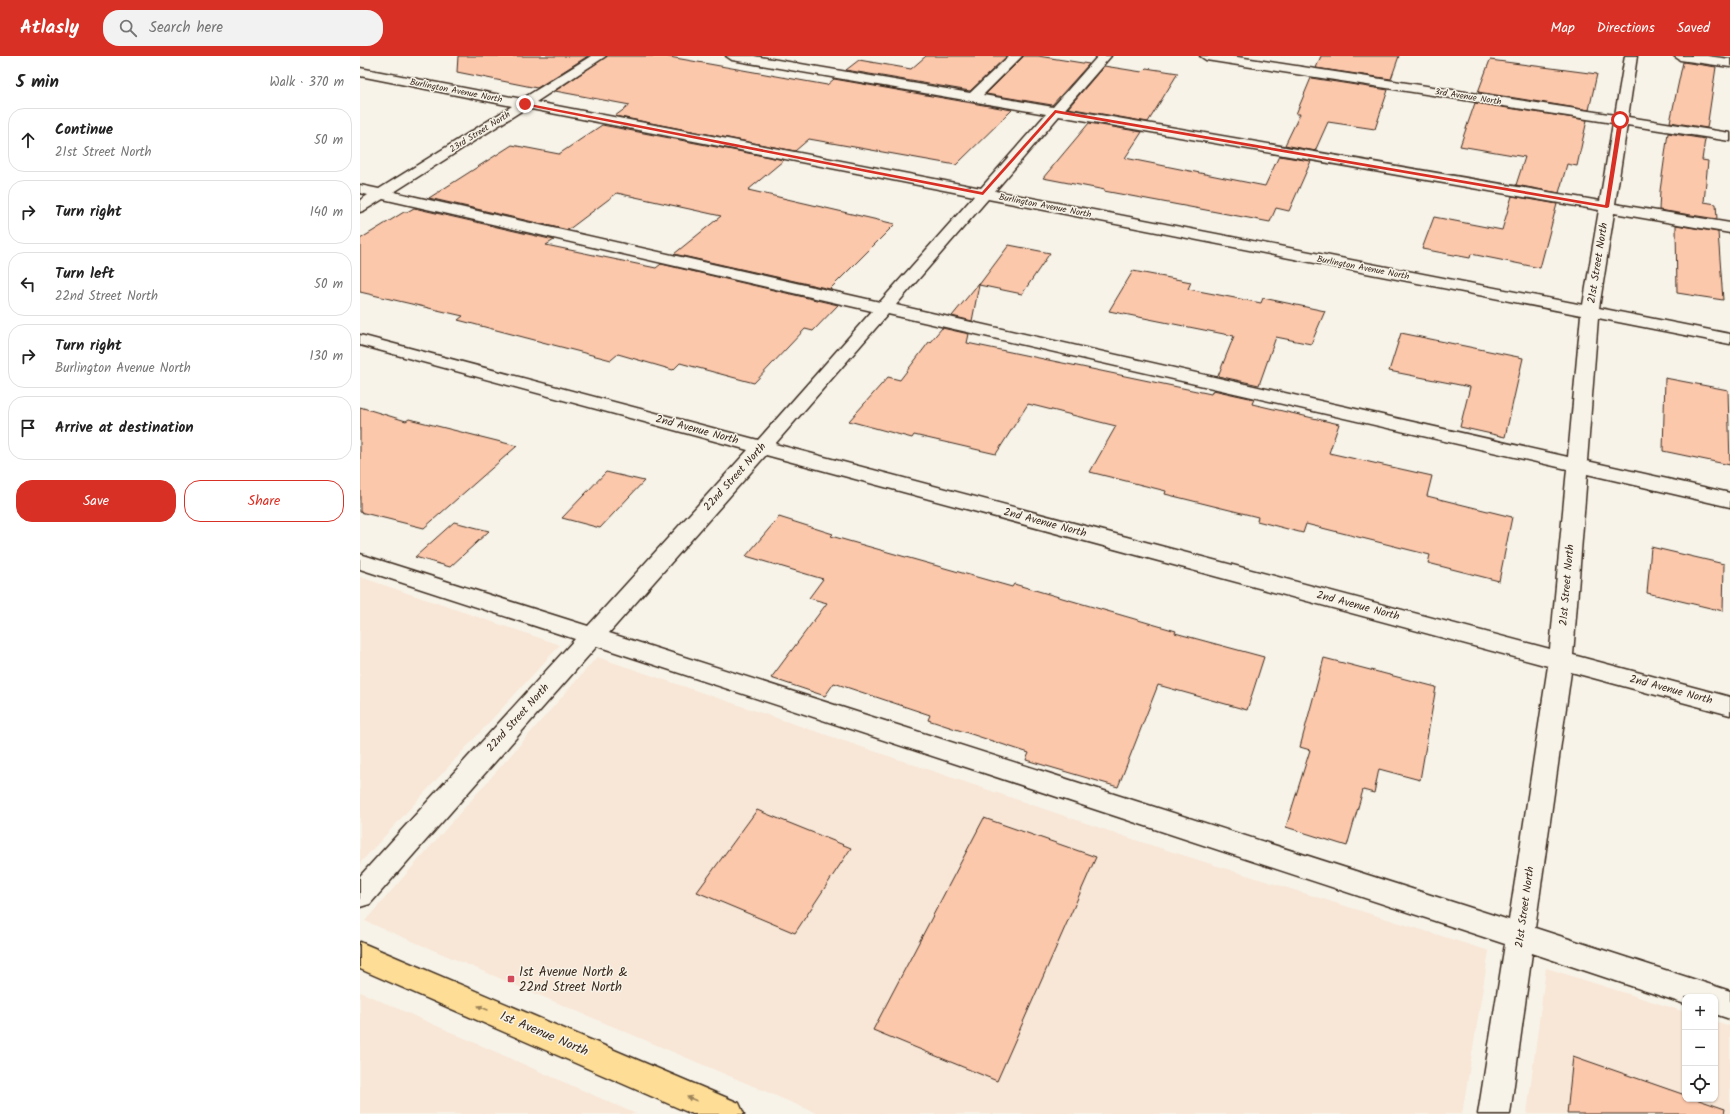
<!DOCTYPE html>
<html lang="en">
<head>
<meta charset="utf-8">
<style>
  :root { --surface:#fff; --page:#f2f2f2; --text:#222; --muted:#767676; --line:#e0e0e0; --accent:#d93025 }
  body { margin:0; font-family:Kalam,sans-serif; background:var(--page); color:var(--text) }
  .controls { position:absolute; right:12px; bottom:12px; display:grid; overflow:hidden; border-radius:8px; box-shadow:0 1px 3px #0004 }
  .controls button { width:36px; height:36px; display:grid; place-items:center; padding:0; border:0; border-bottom:1px solid var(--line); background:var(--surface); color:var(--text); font:20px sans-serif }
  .stop { position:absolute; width:12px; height:12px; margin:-9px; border:3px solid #d93025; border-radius:50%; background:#fff }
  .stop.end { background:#d93025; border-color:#fff; box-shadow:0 1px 4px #0008 }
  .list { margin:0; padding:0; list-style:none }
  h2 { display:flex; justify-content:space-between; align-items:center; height:52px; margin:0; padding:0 16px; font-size:17px }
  h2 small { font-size:13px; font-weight:400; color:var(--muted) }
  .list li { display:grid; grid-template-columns:26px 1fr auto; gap:12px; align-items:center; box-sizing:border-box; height:64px; margin:0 8px 8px; padding:0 8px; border:1px solid var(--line); border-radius:16px }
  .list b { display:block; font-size:15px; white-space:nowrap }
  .list p { margin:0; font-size:13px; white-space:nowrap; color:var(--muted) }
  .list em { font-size:13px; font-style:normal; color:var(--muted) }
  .actions { display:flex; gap:8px; padding:12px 16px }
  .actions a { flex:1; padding:9px 0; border:1px solid var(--accent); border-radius:16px; text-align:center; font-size:14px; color:var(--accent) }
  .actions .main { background:var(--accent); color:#fff }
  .icon { flex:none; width:22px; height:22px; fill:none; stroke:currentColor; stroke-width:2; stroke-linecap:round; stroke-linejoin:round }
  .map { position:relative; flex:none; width:1370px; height:1058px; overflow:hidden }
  header { display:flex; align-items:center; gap:24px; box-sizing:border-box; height:56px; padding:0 20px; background:var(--accent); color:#fff }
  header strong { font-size:19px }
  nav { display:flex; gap:22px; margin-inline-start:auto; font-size:14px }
  .search { width:280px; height:36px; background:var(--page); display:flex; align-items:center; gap:10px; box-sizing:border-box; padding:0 14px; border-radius:16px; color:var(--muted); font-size:15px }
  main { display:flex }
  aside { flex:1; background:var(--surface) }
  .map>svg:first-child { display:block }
  .built { fill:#f8e6d6 }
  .building { fill:#fcc8ac; stroke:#3b2a1e }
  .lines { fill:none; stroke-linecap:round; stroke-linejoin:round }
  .minor-casing { stroke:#3b2a1e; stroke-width:3 }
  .major-casing { stroke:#3b2a1e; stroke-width:3 }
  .minor { fill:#f7f3e8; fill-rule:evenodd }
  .major { fill:#fedd96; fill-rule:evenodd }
  .oneway { fill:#9c845a }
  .route { fill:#d93025 }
  .poi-dot { fill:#d1495b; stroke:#f7f3e8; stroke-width:1.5 }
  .labels { text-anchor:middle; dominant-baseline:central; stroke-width:3; stroke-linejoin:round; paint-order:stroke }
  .far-street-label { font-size:9px; fill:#3b2a1e; stroke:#f7f3e8 }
  .street-label { font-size:11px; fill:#3b2a1e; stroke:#f7f3e8 }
  .near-poi-label { font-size:13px; fill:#3b2a1e; stroke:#f7f3e8; text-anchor:start }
  .near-street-label { font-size:13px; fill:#3b2a1e; stroke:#f7f3e8 }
</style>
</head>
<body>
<header>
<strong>Atlasly</strong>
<div class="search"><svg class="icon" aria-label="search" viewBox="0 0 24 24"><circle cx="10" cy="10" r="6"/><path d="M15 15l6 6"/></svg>Search here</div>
<nav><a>Map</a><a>Directions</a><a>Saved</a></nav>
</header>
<main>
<aside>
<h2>5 min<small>Walk · 370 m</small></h2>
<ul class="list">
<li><svg class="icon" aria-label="ahead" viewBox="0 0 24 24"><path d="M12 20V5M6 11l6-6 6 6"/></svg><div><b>Continue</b><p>21st Street North</p></div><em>50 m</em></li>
<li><svg class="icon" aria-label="right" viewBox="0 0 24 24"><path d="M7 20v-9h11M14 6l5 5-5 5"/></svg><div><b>Turn right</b></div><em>140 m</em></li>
<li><svg class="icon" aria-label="left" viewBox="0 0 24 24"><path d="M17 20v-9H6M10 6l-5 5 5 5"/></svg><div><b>Turn left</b><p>22nd Street North</p></div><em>50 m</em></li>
<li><svg class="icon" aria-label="right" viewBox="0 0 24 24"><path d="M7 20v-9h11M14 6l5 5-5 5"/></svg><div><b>Turn right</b><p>Burlington Avenue North</p></div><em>130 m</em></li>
<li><svg class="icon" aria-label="arrive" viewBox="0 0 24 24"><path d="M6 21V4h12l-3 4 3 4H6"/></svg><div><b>Arrive at destination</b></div></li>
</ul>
<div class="actions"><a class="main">Save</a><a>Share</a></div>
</aside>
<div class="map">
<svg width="1370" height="1058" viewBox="0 0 1370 1058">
  <rect width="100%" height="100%" fill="#f7f3e8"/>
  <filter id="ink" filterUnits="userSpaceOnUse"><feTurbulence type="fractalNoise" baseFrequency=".025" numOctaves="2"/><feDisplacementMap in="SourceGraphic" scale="8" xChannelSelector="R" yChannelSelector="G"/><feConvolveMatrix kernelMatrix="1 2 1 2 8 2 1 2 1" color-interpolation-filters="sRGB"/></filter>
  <g filter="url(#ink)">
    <!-- built -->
    <path class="built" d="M0,521L200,589L0,807Z
      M237,601L784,787L1129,895L1102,1058H459L5,865Z
      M1186,912L1325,956V1043H1355V965L1370,970V1058H1167Z
      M0,936L276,1058H0Z"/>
    <!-- building -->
    <path class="building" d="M98,0H228L177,32L97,16Z
      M247,0H304L467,29L474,23L652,54L596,109L449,83L435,95L255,60L270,49L195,35Z
      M566,0H647L610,35L486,14L499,4L551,13Z
      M664,0H678L729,8L692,49L626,38Z
      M961,0H1039L1031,23L956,12Z
      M1130,4L1237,18L1229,54L1118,36Z
      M1323,6L1356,11L1347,72L1310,66Z
      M744,10L782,16L786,12L818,17L788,66L708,52Z
      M951,22L1028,34L1015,73L968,66L955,95L925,89L940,58H936Z
      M1115,47L1227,64L1217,110L1207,108L1199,137L1156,129L1165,101L1100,90Z
      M729,67L782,76L765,102L905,130L919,100L951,105L929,155L916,152L910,166L744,135L745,134L683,122Z
      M242,69L424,104L388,134L535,168L470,233L314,198L361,160L257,137L208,174L69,142L152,89L199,98Z
      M1308,77L1345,83L1342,104L1348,105L1344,146L1356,148L1357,163L1299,154L1300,135Z
      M1152,140L1197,148L1180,212L1111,198L1110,202L1062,193L1074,161L1142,174Z
      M54,152L194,184L186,189L296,212L301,208L478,249L453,275L445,273L394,327L320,307L313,314L258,298L251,304L98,264L103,260L0,236V183L44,156H47Z
      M1316,169L1358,176L1363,244L1317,237Z
      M649,189L690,197L662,238L619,229L612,265L592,260L619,227V229Z
      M773,215L831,226L828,233L901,247L903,242L965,255L951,288L916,281L899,329L858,320L874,280L749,255Z
      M582,272L609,278L607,287L851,338L853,334L894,343L892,348L979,368L969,397L1072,420L1067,440L1152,461L1139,525L1068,507L1070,499L946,468L943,477L897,465L898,461L805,438L806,435L730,416L756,370L668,348L636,398L554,379L552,382L489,365L528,321L540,324L569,286H570Z
      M1041,277L1163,302L1145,381L1100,371L1110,331L1029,315Z
      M1305,322L1368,334L1370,409L1303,395Z
      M0,351L46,365L49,363L157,390L64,472L0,456Z
      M246,416L284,425L240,472L202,462Z
      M419,461L473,478L471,480L652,531L654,528L816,575L815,577L904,601L887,654L798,629L758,731L666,704L669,697L568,664L570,659L474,627L465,640L411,622L467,547L449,542L463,523L386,500Z
      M94,466L129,475L90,511L55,501Z
      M1291,491L1364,508L1363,555L1287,537Z
      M964,602L1076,631L1060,724L1019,713L1014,737L1003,734L987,790L926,771L950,694L940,691Z
      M397,754L491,792L435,877L337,836Z
      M624,762L736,801L637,1025L513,974Z
      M1213,1000L1325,1039V1043H1336L1365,1053L1364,1058H1207Z"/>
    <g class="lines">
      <defs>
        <path id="minor" d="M231,0H246L176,46L621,132L686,58L372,4L366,0H394L610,37L649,0H662L623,39L693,51L738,0H751L705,53L1240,145L1253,67L846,4L840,0H871L1255,59L1265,0H1277L1268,61L1370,77V85L1267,69L1255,148L1370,167V177L1254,157L1239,252L1370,278V288L1238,262L1227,405L1370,437V451L1227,418L1213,599L1370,641V659L1211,616L1175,872L1370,935V963L1355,958V941H1325V948L1172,897L1150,1058H1118L1145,888L237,590L10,848L0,851V820L215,583L0,513V498L228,570L388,394L0,289V279L398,384L512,255L23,143L5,154L0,156V144L8,139L0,137V129L19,133L152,50L0,20V12L162,43ZM166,52L614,140L520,246L34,136ZM699,60L1239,154L1223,249L635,135ZM628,143L1221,259L1208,401L536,249ZM528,258L1207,413L1190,593L415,388ZM406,399L1188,610L1149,864L249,577Z
          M1314,0H1347L1370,3V11L1320,4Z"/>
        <path id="major" d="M0,886L379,1047L384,1058H332L0,913Z"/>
      </defs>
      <!-- minor casing -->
      <use href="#minor" class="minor-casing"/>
      <!-- major casing -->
      <use href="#major" class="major-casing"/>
      <!-- minor -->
      <use href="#minor" class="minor"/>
      <!-- major -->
      <use href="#major" class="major"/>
    </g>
    <!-- one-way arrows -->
    <defs><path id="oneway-solid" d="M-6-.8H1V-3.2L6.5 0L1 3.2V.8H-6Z"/></defs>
    <g class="oneway">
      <use href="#oneway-solid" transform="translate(123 952) rotate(-157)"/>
      <use href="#oneway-solid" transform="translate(332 1043) rotate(-157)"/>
    </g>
  </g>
  <!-- route -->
  <path class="route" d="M165,47L622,136L695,54L1245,149L1258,64H1263L1249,151L1247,152L696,57L623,139L163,49Z"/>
  <!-- markers -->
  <rect class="poi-dot" x="147" y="919" width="8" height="8" rx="2"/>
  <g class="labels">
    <!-- far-street labels -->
    <g class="far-street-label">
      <text transform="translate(96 35) rotate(11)">Burlington Avenue North</text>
      <text transform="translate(1108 41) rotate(9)">3rd Avenue North</text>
      <text transform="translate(120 76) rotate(-32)">23rd Street North</text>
      <text transform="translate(685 150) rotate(11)">Burlington Avenue North</text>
      <text transform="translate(1003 212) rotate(11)">Burlington Avenue North</text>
    </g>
    <!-- street labels -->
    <g class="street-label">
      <text transform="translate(1238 207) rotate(-81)">21st Street North</text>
      <text transform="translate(337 374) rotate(15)">2nd Avenue North</text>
      <text transform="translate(375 421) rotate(-48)">22nd Street North</text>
      <text transform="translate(685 467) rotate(15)">2nd Avenue North</text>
      <text transform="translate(1207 529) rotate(-85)">21st Street North</text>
      <text transform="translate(998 550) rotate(15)">2nd Avenue North</text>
      <text transform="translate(1311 634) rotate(15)">2nd Avenue North</text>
      <text transform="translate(158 662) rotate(-48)">22nd Street North</text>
      <text transform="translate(1165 851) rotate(-82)">21st Street North</text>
    </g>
    <!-- near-poi labels -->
    <g class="near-poi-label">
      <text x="159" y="916">1st Avenue North &amp;<tspan x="159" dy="15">22nd Street North</tspan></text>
    </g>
    <!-- near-street labels -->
    <g class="near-street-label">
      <text transform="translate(184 978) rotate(23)">1st Avenue North</text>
    </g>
  </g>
</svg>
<div class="controls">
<button>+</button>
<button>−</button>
<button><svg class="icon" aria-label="locate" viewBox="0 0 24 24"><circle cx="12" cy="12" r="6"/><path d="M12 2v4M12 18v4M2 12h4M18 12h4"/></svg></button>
</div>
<div class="stop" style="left:1260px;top:64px"></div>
<div class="stop end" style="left:165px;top:48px"></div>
</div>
</main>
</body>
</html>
